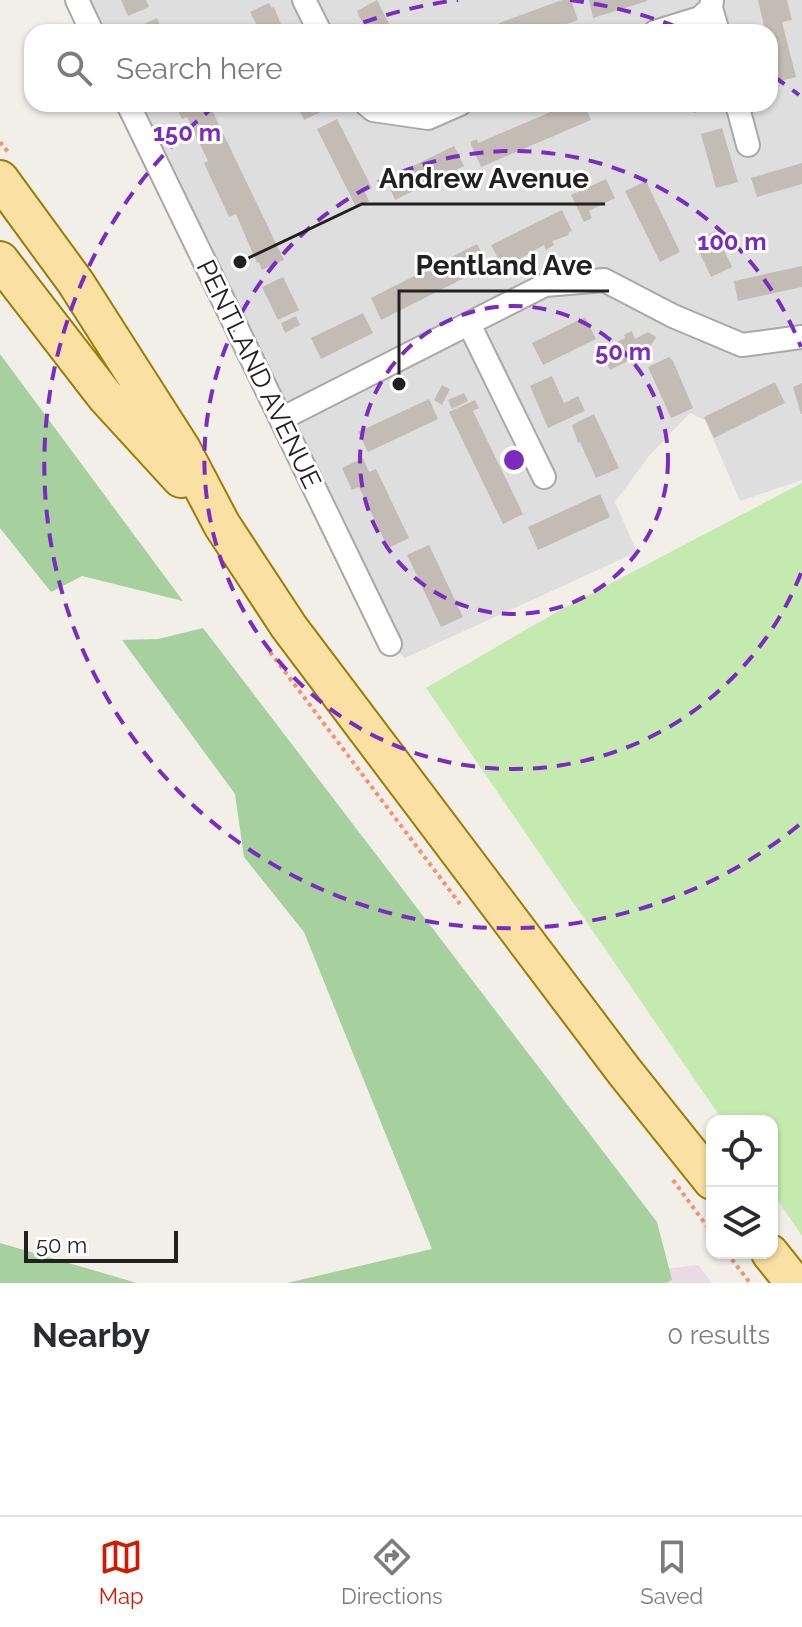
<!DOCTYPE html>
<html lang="en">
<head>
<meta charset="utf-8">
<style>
  :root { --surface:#fff; --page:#f7f7f7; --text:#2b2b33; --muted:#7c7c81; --line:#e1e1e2; --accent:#d01b02 }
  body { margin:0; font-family:Raleway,sans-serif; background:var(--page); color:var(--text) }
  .controls { position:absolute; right:24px; bottom:24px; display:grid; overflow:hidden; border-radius:16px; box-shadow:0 2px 6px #0004 }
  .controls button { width:72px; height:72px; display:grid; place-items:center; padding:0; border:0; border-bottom:2px solid var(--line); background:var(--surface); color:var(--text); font:40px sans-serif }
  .scale { position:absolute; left:24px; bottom:20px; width:154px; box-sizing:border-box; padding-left:8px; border:4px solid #212121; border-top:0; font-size:22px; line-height:28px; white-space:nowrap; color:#212121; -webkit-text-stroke:6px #fff; paint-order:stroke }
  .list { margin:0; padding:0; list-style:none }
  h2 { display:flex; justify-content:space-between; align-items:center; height:104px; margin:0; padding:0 32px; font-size:34px }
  h2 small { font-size:26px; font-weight:400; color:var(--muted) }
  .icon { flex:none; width:44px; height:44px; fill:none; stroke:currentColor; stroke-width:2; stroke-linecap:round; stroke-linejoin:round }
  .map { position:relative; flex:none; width:802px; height:1283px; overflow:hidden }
  .search { position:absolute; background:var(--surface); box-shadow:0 2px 6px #0004; left:24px; right:24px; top:24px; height:88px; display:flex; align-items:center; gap:20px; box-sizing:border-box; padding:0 28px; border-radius:24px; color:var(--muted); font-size:30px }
  .sheet { height:232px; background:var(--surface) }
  nav { display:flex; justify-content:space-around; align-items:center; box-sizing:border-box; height:112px; border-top:2px solid var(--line); background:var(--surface); font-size:22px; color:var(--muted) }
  nav a { display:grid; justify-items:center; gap:4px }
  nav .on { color:var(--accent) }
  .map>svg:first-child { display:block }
  .residential { fill:#dfdede }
  .industrial { fill:#eadae5 }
  .grass { fill:#c5eaaf }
  .forest { fill:#a6d09d }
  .building { fill:#c2bcb4 }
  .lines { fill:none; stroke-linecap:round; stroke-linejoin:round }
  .minor-casing { stroke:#a8a8a8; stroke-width:26 }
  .primary-casing { stroke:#9c7c01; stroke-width:40 }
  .path { stroke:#f99071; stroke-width:4; stroke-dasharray:4 4; stroke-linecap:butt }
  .minor { stroke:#fff; stroke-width:22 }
  .primary { stroke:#fbe0a3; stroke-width:36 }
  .ring { fill:none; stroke:#7b2cbf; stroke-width:4; stroke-dasharray:14 10 }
  .labels { text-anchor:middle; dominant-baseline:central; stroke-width:6; stroke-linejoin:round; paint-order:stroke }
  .street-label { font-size:26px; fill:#212121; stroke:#fff }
  .centre { fill:#7b2cbf; stroke:#fff; stroke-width:4 }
  .ring-label { font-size:24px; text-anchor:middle; font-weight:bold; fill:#7b2cbf; stroke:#fff; stroke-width:6; stroke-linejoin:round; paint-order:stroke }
  .leader { fill:none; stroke:#212121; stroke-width:3 }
  .callout-dot { fill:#212121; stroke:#fff; stroke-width:3 }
  .callout-label { font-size:28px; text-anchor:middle; font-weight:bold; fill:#212121; stroke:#fff; stroke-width:6; stroke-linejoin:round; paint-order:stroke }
</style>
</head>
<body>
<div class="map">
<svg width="802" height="1283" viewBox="0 0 802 1283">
  <rect width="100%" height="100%" fill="#f1efe8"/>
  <!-- residential -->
  <path class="residential" d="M77,0H802V480L740,501L705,420L690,413L649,456L615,502L637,552L405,658L390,644L128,104H770V32H92Z"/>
  <!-- industrial -->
  <path class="industrial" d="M698,1265L712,1283H550Z"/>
  <!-- grass -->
  <path class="grass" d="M802,483V1236L772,1192V1121H723L426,688L560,610Z"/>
  <!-- forest -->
  <path class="forest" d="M0,354L183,601L82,576L51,592L0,528Z
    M203,628L657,1222L672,1280L666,1283H287L432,1249L304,932L244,857L235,794L122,640L158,639Z
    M0,1243L137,1283H0Z"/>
  <!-- building -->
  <path class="building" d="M121,0H146L149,7L128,16Z
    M377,0L386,18L394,32H368L359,16L357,11Z
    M562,0H571L578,20L544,32H502L499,23Z
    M589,0H647V1L593,18Z
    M758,0H787L792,20L782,22L796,77L772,83L770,32H759L758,28L764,26Z
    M269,3L272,8L274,7L284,32H260L250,12Z
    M157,18L163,32H136L135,28Z
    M175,104H209L284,260L262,270L259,262L257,263L236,214L229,217L204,163L208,161L187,117L182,119Z
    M296,104H325L321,106L323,111L304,120Z
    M569,104H584L591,120L481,167L470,142L477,139L478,143Z
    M692,104H715V107L694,113Z
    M337,119L372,188L365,192L369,201L356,207L317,129Z
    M722,128L738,182L716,188L701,134Z
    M454,146L464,166L395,200L386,179Z
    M802,163V184L757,197L751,178Z
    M606,179L615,198L589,211L592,218L584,222L571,195Z
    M646,181L680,252L660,262L625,191Z
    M562,210L572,231L568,233L569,235L552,241L554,245L546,250L544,245L509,265L508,263L502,266L491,245Z
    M715,231L732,267L711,277L694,241Z
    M477,244L488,266L381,320L371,298Z
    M802,266V287L738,301L734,281Z
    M283,277L299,310L278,320L262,287Z
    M363,313L373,333L321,359L311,338Z
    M296,316L300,325L285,333L281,323Z
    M585,317L596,339L543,365L532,343Z
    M632,331L635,339L648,332L656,337L648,351L610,370L600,350L625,338L624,335Z
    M669,357L673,361L693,408L671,418L648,367Z
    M552,376L564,403L578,396L585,411L548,428L530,386Z
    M775,382L785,403L714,438L704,417Z
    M802,383V414H801L793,387Z
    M442,385L450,389L442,405L434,400Z
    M464,393L468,401L452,409L448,400Z
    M429,399L438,419L368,452L358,432Z
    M475,400L479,408L473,411L523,514L503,524L449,412Z
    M594,414L619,468L596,478L580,442L578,443L572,425Z
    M363,458L369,472L376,469L409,538L388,548L359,487L352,490L342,468Z
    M600,494L610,517L538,550L528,527Z
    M429,545L463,617L441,627L407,555Z"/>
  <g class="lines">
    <defs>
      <path id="minor" d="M77,0L92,32
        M304,0L320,32
        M712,0L711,8L718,32
        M655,32L700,18L711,8
        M128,104L390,644
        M366,104L373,110L428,118L460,104
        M737,104L748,145
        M469,324L544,477
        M281,419L545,285L604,280L673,316L742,345L802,337"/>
      <path id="primary" d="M0,179L76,283L182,449L222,525L289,627L624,1071L712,1181
        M0,260L105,396L181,479
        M770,1253L794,1283"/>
    </defs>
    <!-- minor casing -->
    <use href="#minor" class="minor-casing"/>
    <!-- primary casing -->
    <use href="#primary" class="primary-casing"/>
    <!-- path -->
    <path class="path" d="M0,142L9,153
      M270,652L460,904
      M673,1180L712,1233
      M727,1253L750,1283"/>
    <!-- minor -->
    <use href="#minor" class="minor"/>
    <!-- primary -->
    <use href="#primary" class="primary"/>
  </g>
  <!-- distance rings -->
  <g class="ring">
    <circle cx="514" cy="460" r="154"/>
    <path d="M801 573A309 309 0 1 1 801 347"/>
    <path d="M799 825A463 463 0 0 1 216 105M341 31A463 463 0 0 1 458 0M570 0A463 463 0 0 1 687 31M773 76A463 463 0 0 1 799 95"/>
  </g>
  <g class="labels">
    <!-- street labels -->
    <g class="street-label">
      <text transform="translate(259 374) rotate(64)">PENTLAND AVENUE</text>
    </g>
  </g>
  <circle cx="514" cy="460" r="12" class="centre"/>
  <g class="ring-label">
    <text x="187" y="141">150 m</text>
    <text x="732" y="250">100 m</text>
    <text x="623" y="360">50 m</text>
  </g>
  <!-- callouts -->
  <path class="leader" d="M240 262L362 204H605M399 384L399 291H609"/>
  <g class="callout-dot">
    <circle cx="240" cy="262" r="8"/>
    <circle cx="399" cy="384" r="8"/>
  </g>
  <g class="callout-label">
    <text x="484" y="188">Andrew Avenue</text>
    <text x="504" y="275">Pentland Ave</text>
  </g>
</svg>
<div class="controls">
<button><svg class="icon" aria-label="locate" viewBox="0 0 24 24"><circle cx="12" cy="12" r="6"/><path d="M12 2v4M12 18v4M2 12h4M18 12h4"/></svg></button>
<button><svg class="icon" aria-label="layers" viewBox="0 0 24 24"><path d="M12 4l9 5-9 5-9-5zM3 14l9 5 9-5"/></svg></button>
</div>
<div class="scale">50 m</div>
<div class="search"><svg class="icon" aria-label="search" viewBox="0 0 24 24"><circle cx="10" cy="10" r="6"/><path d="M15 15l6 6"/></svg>Search here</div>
</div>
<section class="sheet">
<h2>Nearby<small>0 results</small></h2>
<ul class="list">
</ul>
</section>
<nav>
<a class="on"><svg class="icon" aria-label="map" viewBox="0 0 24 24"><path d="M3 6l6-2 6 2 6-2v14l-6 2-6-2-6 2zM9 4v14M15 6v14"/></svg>Map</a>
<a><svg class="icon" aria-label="directions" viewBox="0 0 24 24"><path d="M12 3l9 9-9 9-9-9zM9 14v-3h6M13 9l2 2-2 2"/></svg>Directions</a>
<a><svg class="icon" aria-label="saved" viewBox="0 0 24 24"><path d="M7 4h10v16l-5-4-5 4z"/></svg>Saved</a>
</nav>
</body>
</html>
